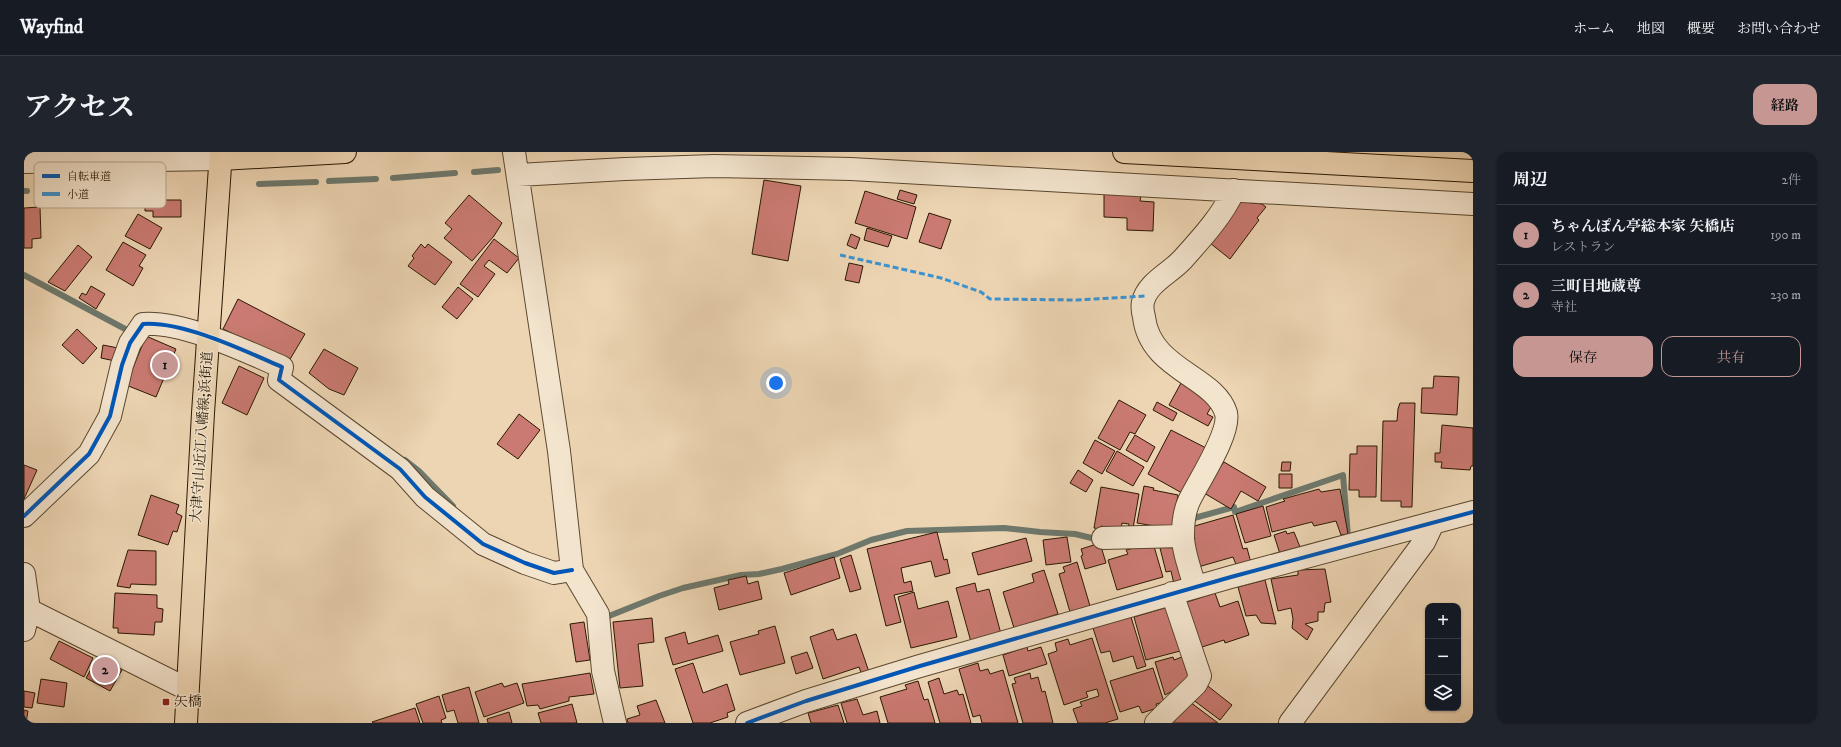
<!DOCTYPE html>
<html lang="ja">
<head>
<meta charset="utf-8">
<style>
  :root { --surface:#171b24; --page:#20242c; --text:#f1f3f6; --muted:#9ea1a6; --line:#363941; --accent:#c59692 }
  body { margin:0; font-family:"IM FELL DW Pica","Noto Serif JP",serif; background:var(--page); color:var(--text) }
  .controls { position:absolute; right:12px; bottom:12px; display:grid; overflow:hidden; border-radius:8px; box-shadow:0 1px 3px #0004 }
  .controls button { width:36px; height:36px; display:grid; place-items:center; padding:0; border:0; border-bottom:1px solid var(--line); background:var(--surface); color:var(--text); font:20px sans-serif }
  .you { position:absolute; left:752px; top:231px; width:14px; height:14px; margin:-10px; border:3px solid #fff; border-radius:50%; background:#1a73e8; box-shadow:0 0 0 6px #1a73e833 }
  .badge { display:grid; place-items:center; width:26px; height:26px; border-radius:50%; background:var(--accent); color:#111; font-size:13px; font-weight:700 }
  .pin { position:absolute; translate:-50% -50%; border:2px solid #fff; box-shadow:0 1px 4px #0006 }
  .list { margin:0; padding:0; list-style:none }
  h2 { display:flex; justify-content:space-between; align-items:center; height:52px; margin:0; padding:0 16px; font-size:17px }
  h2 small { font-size:13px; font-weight:400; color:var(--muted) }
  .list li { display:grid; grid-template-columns:26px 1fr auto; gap:12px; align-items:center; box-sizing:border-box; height:60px; padding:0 16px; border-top:1px solid var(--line) }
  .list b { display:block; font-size:15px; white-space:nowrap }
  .list p { margin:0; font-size:13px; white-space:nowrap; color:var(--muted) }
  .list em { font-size:13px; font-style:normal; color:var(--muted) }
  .actions { display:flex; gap:8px; padding:12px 16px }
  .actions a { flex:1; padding:9px 0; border:1px solid var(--accent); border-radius:12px; text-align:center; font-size:14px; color:var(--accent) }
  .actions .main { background:var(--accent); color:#111 }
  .icon { flex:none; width:22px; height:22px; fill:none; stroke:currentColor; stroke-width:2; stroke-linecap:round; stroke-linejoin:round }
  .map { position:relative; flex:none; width:1449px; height:571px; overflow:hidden; border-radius:12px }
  header { display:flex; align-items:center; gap:24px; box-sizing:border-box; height:56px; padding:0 20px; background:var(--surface); border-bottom:1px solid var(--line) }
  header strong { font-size:19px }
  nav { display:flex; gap:22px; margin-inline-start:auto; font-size:14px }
  .intro { display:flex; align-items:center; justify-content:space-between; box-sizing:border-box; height:96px; padding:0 24px }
  h1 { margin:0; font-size:28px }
  .button { padding:10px 18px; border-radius:12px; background:var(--accent); color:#111; font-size:14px; font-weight:700 }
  main { display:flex; gap:24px; padding:0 24px }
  aside { flex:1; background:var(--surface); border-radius:12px; box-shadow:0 1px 3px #0004 }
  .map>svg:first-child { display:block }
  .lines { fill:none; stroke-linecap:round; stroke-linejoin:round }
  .stream { stroke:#6e786d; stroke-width:6 }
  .building { fill:#ca7a72; stroke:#2a1902 }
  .minor-casing { stroke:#5b482e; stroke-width:24 }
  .major-casing { stroke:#2a1902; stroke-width:24 }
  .minor { stroke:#f3e4ce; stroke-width:22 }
  .major { stroke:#edd5b3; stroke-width:22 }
  .quiet { stroke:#3c93d1; stroke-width:3; stroke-dasharray:6 3; stroke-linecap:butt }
  .cycleway-casing { stroke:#f3e4ce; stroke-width:6 }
  .cycleway { stroke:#0057b8; stroke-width:4 }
  .poi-dot { fill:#8f2418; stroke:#f3e4ce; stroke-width:1.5 }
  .labels { text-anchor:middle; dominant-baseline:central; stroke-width:3; stroke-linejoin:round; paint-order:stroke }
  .street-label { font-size:14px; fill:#2a1902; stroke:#f3e4ce }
  .poi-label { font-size:14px; fill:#2a1902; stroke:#f3e4ce; text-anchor:start }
  .key { fill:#f3e4ce; stroke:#b7a791; stroke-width:1 }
  .key-label { font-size:11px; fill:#2a1902 }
</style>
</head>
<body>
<header>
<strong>Wayfind</strong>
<nav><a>ホーム</a><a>地図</a><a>概要</a><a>お問い合わせ</a></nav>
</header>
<div class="intro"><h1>アクセス</h1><a class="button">経路</a></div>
<main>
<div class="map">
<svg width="1449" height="571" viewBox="0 0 1449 571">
  <rect width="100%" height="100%" fill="#edd5b3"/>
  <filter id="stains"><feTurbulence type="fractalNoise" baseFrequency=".005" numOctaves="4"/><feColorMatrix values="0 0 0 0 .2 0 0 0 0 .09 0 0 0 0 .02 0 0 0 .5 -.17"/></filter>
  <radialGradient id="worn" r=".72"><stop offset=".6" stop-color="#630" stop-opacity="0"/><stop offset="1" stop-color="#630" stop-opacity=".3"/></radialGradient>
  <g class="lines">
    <!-- stream -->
    <path class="stream" d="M450,20L474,18
      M369,26L431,21
      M305,29L352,27
      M235,32L292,30
      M0,39H3
      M0,123L103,178
      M381,308L395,319L429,354
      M1163,368L1210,355L1211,360L1319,323L1324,384
      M585,464L635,444L659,436L717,423L735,422L758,417L813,402L847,388L883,379L980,376L1016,380L1051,382L1076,388"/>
  </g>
  <!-- building -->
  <path class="building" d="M740,28L777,34L764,109L728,102Z
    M876,38L893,43L890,52L873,47Z
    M841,39L892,55L883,87L831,71Z
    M1080,42L1117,43L1116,49L1130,50L1129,79L1103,78V66L1080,65Z
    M445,43L478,71L470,84L448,109L420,86L428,77L421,71Z
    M121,48H157V65H129V59H121Z
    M1212,49L1238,52L1242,55L1233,66L1235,68L1206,107L1181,87Z
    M16,55L17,86L8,87V96H0V56Z
    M905,61L927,68L917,97L895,90Z
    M114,62L138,76L126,97L101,84Z
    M843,76L868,84L864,95L840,88Z
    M827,82L836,86L832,97L823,93Z
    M470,87L495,106L483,121L465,108L460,114L471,122L454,145L436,132Z
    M99,90L122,103L115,114L119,116L109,134L82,118Z
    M397,92L401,96L404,92L428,110L411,133L384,114L390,106L388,104Z
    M54,93L68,105L41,139L24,130Z
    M825,111L839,114L835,131L821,128Z
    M67,134L81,142L72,157L55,146L58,141L62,143Z
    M434,135L449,147L433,167L418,155Z
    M214,147L281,182L265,209L199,177Z
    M53,177L73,196L59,212L38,193Z
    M122,184L152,197L132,245L102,233Z
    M79,193L94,196L91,209L77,206Z
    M300,197L334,216L320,243L305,237L285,221Z
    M215,214L240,226L223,263L198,251Z
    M1410,224L1435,225L1433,263L1397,261L1398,236H1409Z
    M1157,231L1190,250L1183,262L1189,265L1184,274L1145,253Z
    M1095,248L1122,263L1111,282L1106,280L1096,298L1074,286Z
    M1133,250L1153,261L1149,269L1129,258Z
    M1376,251H1391L1388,355H1377V349H1357L1359,269H1373L1374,257Z
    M495,262L516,278L494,307L473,292Z
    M1418,273L1449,276V314H1447L1446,318L1417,316L1418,310H1411V301H1416Z
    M1147,278L1186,298L1158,341L1124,322Z
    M1111,283L1131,295L1123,310L1102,298Z
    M1071,288L1091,299L1078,322L1059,311Z
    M1333,294H1353L1352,345H1335V338H1325L1326,302H1333Z
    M1093,299L1120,315L1109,334L1082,319Z
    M1200,310L1242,335L1234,349L1217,339L1207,357L1180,341L1194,312L1197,314Z
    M1258,310H1267L1266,319H1257Z
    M0,313L13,318L0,347Z
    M1054,318L1069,328L1062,340L1046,331Z
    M1255,322H1268V336H1255Z
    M1120,334L1130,336L1129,338L1154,343L1148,377L1113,371Z
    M1077,335L1115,342L1108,382L1103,381L1105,372L1098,371L1097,378L1077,374V377L1070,376Z
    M1295,337L1297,340L1316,337L1324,382L1317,383L1312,369L1290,374L1288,370L1248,380L1242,355L1261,349L1259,347Z
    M127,343L155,353L152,361L158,364L153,380L149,379L144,393L114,383Z
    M1239,354L1247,384L1221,391L1212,362Z
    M1209,363L1219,397L1223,396L1227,411L1213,415L1209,405L1174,415L1166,388L1171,387L1167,375Z
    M1262,379L1263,382L1270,380L1276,395L1256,402L1250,383Z
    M913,380L920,408L923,407L926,421L911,425L907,409L877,416L880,431L887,429L889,439L870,443L877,470L862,474L843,397Z
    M1043,385L1047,410L1022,413L1019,388Z
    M1002,386L1008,409L954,423L948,401Z
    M1076,391L1082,411L1061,417L1057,404L1059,403L1057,397Z
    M1129,391L1139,425L1093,438L1084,408L1104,402L1102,398Z
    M1153,391L1164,428L1150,432L1147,419L1142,420L1136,396Z
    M104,398L132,399V433L107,432L106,436L93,434Z
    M827,403L837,437L826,440L816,407Z
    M810,405L816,426L767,443L760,421Z
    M1053,410L1066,454L1046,460L1035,422L1041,420L1039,415Z
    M1301,417L1307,450L1301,451L1300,460H1294V469L1281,472L1289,477L1283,488L1268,476L1269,467L1267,456L1254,459L1247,427L1274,423V418Z
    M1020,418L1034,462L990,476L979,440L1010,430L1008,422Z
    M722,424L724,432L734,429L738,447L695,458L690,436L705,432L704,428Z
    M1241,428L1252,472L1237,471L1232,463L1222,464L1214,435Z
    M951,431L953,440L965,437L977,482L947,490L932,436Z
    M890,440L894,457L924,449L933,485L887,496L874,445Z
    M91,441L133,443V456L139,457L138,470H131L130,483L94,481V476H89Z
    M1191,441L1196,455L1214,449L1225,483L1201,491L1200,488L1175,496L1160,451Z
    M1144,455L1160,498L1122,508L1110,465Z
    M1107,465L1122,514L1113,517L1109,504L1089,510L1086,499L1077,501L1069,476Z
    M628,466L630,490L614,492L619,534L596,536L589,470Z
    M560,470L566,508L552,510L546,472Z
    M751,474L761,511L716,523L706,490L735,482L734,479Z
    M809,477L813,488L832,482L845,520L838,523L835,515L799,527L786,485Z
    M661,480L664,492L694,483L699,499L649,513L641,486Z
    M1068,486L1094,567L1081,571H1054L1049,557L1058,554L1056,550L1075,544L1073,537L1062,540L1064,545L1040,553L1024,502L1033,499L1031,491L1044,487L1046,493Z
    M35,489L69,506L60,525L26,507Z
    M1003,495L1004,499L1017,495L1023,512L985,524L979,503Z
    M783,500L789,516L772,522L767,505Z
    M75,503L99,516L86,539L62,526Z
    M1149,505L1150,508L1158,505L1166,530L1141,543L1131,510Z
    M669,511L679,541L703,532L711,558L703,561L704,565L686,571H669L651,517Z
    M954,511L956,519L964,517L966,522L979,518L994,571H958L956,563L949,565L935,517Z
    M1129,516L1140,550L1132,552L1133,556L1118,561L1115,554L1096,560L1086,529Z
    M566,521L570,542L545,545V549L516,557L514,553L503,554L498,532Z
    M1006,521L1007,527L1014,525L1018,540L1021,539L1029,571H999L988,532L992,531L990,526Z
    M915,526L920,542L933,538L935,543L939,542L947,571H916L904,530Z
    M17,527L43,531L40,555L13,551Z
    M894,529L900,548L904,547L911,571H864L856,545L883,537L881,533Z
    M478,531L480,535L493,531L500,551L460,565L451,540Z
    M1180,531L1208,553L1196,568L1168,547Z
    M445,535L455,571H434L430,558L423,560L418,543Z
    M0,539L11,541L8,556L0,555Z
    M415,544L422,566L417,568L418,571H399L392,552Z
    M833,547L839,563L853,559L856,571H823L817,551Z
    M632,548L641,571H604L603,567L616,563L613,554Z
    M1166,550L1194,571H1145L1152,563L1154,565Z
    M548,552L553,571H517L514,561Z
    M814,553L820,571H787L784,561Z
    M391,556L396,571H349L348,570Z
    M0,558L4,559L2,571H0Z
    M485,560L488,571H464L463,567Z"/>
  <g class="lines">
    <defs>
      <path id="minor" d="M490,0L535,299L548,418L574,462L579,519L591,571
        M0,10L197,7
        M494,23L601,17L690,14L827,17L1449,52
        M0,364L65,302L86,264L98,213L106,191L119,172C159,169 221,199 258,215L255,228L376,317L401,345L459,392L501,411L530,421L548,418
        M1079,386L1158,384
        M0,422L5,458L0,478
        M1171,435C1167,420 1158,397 1159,382C1159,372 1161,358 1165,349C1174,330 1207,281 1202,261C1191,224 1126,218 1120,165C1119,161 1118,154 1119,150C1123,131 1146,121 1158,108C1176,88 1199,63 1210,38
        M5,458L163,537
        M723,571L782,549L896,514L1207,425L1449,360
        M1132,571L1172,532L1176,524L1148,441
        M1266,571L1400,390L1409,371"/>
      <path id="major" d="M1100,0L1449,19
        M197,7L321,0
        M162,571L179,261L197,0"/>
    </defs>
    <!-- minor casing -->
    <use href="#minor" class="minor-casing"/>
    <!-- major casing -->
    <use href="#major" class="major-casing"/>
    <!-- minor -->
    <use href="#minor" class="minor"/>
    <!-- major -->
    <use href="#major" class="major"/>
    <!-- quiet -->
    <path class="quiet" d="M816,103L917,126L957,140L966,147L1053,148L1122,144"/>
    <defs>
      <path id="cycleway" d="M0,364L65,302L86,264L98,213L106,191L119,172C159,169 221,199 258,215L255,228L376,317L401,345L459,392L501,411L530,421L548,418
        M723,571L782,549L896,514L1207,425L1449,360"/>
    </defs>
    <!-- cycleway casing -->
    <use href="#cycleway" class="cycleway-casing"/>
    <!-- cycleway -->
    <use href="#cycleway" class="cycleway"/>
  </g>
  <!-- markers -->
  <rect class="poi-dot" x="138" y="546" width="8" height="8" rx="2"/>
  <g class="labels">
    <!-- street labels -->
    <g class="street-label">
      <text transform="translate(178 285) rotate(-86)">大津守山近江八幡線;浜街道</text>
    </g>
    <!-- poi labels -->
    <g class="poi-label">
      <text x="150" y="550">矢橋</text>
    </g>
  </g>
  <!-- legend -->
  <rect x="10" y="10" width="132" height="46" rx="6" class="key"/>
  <rect x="18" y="22" width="18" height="4" fill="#0057b8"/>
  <rect x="18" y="40" width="18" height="4" fill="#3c93d1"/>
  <g class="key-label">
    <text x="43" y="28">自転車道</text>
    <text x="43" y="46">小道</text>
  </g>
  <rect width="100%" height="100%" filter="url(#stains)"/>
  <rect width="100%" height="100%" fill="url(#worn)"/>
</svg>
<div class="controls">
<button>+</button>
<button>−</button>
<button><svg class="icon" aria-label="layers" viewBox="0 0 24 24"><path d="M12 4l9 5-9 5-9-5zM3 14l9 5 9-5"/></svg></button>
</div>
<div class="you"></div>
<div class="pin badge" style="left:141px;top:213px">1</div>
<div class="pin badge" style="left:81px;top:518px">2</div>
</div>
<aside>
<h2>周辺<small>2件</small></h2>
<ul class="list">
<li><span class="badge">1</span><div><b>ちゃんぽん亭総本家 矢橋店</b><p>レストラン</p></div><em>190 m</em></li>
<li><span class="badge">2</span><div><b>三町目地蔵尊</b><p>寺社</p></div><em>230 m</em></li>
</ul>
<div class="actions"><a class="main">保存</a><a>共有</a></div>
</aside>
</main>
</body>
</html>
